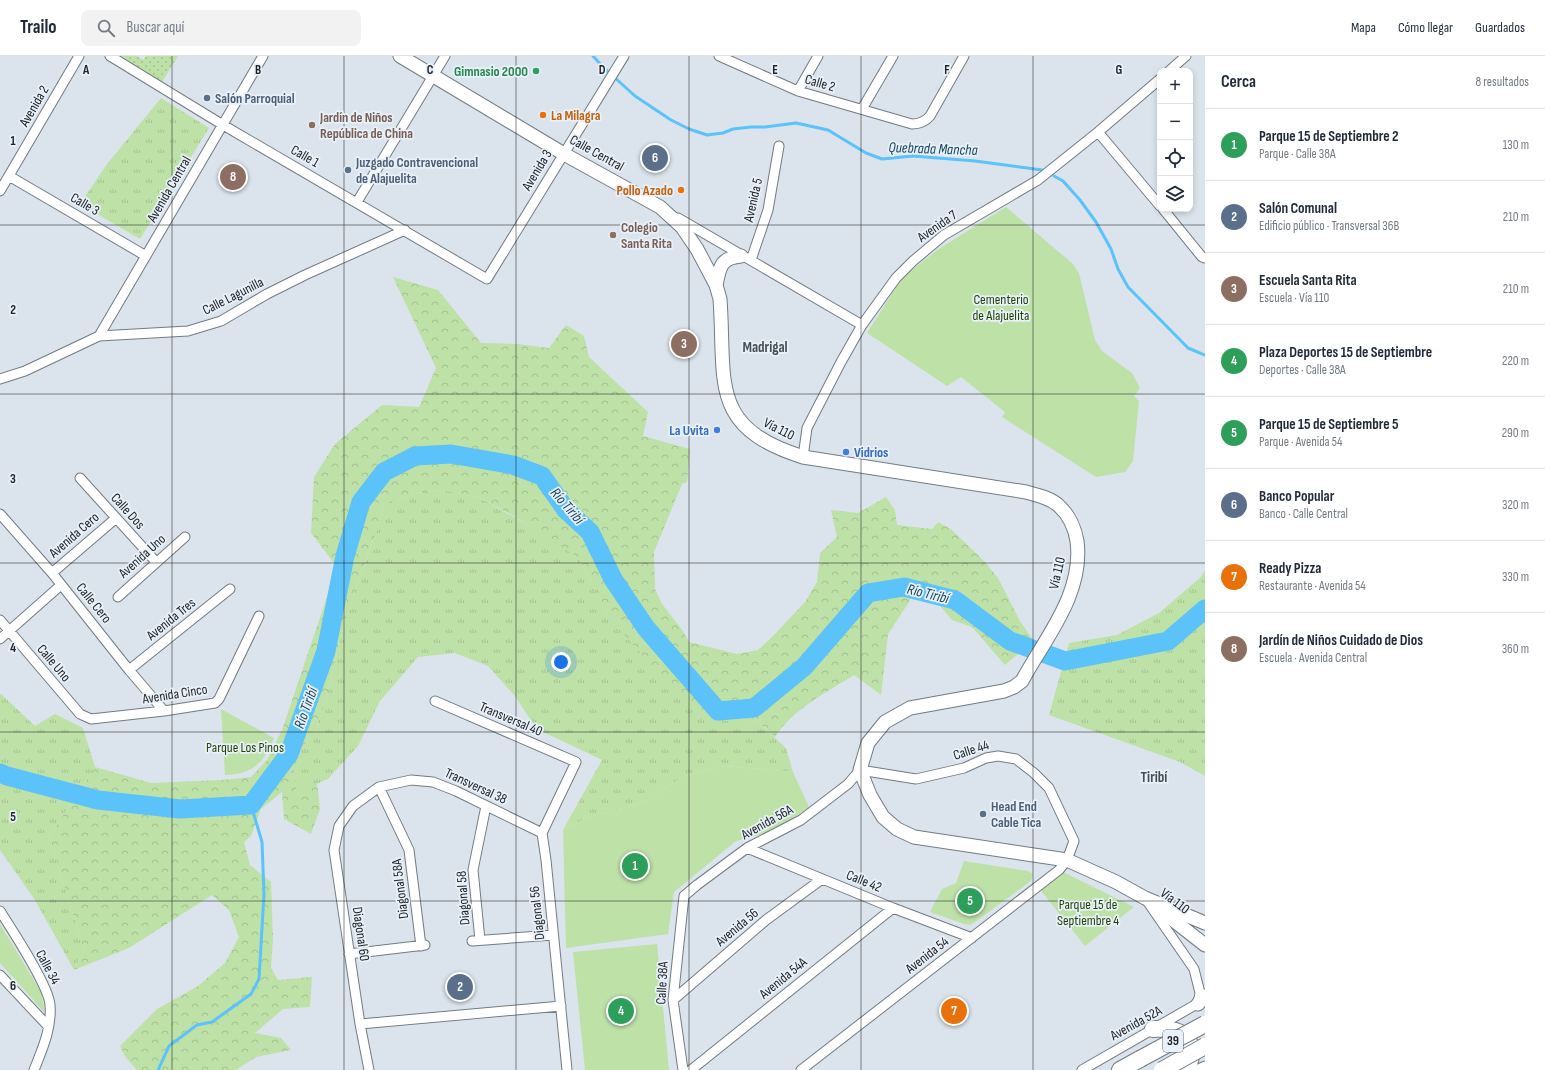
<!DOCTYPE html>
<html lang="es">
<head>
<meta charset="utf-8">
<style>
  :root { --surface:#fff; --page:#f2f2f3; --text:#1f2937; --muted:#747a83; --line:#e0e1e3; --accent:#1e6972 }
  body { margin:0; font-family:"Sofia Sans Condensed",sans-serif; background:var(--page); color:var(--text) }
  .controls { position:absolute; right:12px; top:12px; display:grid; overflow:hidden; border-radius:8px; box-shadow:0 2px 6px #0003 }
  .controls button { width:36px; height:36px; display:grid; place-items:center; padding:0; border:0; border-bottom:1px solid var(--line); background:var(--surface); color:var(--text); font:20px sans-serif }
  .you { position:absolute; left:561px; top:606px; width:14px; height:14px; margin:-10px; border:3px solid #fff; border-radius:50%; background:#1a73e8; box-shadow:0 0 0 6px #1a73e833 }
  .badge { display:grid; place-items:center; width:26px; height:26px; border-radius:50%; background:var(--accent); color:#fff; font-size:13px; font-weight:700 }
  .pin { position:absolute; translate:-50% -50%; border:2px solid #fff; box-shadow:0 1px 4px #0006 }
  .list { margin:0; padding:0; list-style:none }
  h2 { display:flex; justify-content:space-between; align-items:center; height:52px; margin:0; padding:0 16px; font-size:17px }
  h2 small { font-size:13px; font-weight:400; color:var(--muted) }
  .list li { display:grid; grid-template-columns:26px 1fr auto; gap:12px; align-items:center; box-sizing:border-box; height:72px; padding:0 16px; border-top:1px solid var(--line) }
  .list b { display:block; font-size:15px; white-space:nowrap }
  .list p { margin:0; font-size:13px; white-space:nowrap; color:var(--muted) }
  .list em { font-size:13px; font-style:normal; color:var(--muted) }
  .icon { flex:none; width:22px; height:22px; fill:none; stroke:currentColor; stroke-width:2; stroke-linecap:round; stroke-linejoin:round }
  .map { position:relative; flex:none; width:1205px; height:1014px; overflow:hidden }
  header { display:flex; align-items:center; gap:24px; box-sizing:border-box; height:56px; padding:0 20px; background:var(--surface); border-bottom:1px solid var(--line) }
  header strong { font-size:19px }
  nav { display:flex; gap:22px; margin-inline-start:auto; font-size:14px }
  .search { width:280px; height:36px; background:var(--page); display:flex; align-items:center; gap:10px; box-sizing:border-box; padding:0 14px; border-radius:8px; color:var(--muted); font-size:15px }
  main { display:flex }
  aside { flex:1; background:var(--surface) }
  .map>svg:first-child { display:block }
  .grass { fill:url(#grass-tufts) }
  .forest { fill:url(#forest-crowns) }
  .park { fill:#bee1a8 }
  .garden { fill:url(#garden-dots) }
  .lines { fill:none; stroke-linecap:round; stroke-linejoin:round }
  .stream { stroke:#5bc2fa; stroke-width:3 }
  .river { stroke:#5bc2fa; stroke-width:19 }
  .minor-casing { stroke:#727b82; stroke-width:11 }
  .secondary-casing { stroke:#727b82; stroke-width:15 }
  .trunk-casing { stroke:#727b82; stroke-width:18 }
  .minor { stroke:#fff; stroke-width:9 }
  .secondary { stroke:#fff; stroke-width:13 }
  .trunk { stroke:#fff; stroke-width:16 }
  .trunk-bridge-casing { stroke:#727b82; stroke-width:18; stroke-linecap:butt }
  .trunk-bridge { stroke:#fff; stroke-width:16 }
  .grid { fill:none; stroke:#212427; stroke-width:1; stroke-opacity:0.55 }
  .leisure-dot { fill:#2e9e5b; stroke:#e8f1f9; stroke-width:1.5 }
  .service-dot { fill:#5c6f8a; stroke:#e8f1f9; stroke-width:1.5 }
  .food-dot { fill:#e8710a; stroke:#e8f1f9; stroke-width:1.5 }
  .education-dot { fill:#8d6e63; stroke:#e8f1f9; stroke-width:1.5 }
  .shop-dot { fill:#3f7fe0; stroke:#e8f1f9; stroke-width:1.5 }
  .labels { text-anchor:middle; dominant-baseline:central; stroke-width:3.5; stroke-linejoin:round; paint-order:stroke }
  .shield { fill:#e8f1f9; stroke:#5d6266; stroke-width:1 }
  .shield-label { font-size:13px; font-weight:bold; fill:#212427 }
  .leisure-label { font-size:14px; font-weight:bold; fill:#27864d; stroke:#e8f1f9; text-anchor:end }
  .street-label { font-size:14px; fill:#212427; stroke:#e8f1f9 }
  .service-label { font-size:14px; font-weight:bold; fill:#4e5e75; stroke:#e8f1f9; text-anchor:start }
  .food-label { font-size:14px; font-weight:bold; fill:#c56008; stroke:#e8f1f9; text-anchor:start }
  .education-label { font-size:14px; font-weight:bold; fill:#785e54; stroke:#e8f1f9; text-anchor:start }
  .park-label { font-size:14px; fill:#1f3e01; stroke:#e8f1f9 }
  .shop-label { font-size:14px; font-weight:bold; fill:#366cbe; stroke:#e8f1f9; text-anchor:end }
  .water-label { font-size:15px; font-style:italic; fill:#19445b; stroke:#e8f1f9 }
  .neighbourhood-label { font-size:15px; font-weight:bold; fill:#464d54; stroke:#e8f1f9 }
  .grid-label { font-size:13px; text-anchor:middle; font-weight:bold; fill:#212427; stroke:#e8f1f9; stroke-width:3.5; stroke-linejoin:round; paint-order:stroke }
</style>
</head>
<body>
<header>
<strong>Trailo</strong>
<div class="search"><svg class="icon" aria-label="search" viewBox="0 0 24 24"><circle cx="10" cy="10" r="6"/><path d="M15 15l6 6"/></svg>Buscar aquí</div>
<nav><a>Mapa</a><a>Cómo llegar</a><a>Guardados</a></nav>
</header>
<main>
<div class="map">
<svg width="1205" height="1014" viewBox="0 0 1205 1014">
  <defs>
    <pattern id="grass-tufts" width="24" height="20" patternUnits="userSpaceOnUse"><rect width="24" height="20" fill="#bee1a8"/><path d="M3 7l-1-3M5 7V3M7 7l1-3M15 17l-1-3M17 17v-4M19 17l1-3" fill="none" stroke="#a3c191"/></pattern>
    <pattern id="forest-crowns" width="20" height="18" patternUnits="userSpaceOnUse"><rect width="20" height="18" fill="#bee1a8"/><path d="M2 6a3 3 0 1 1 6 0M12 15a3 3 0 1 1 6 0" fill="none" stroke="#a3c191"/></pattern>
    <pattern id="garden-dots" width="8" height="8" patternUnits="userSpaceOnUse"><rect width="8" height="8" fill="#bee1a8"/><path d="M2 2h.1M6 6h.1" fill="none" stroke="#a3c191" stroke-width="1.8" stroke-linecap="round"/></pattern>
  </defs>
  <rect width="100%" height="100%" fill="#dbe4ec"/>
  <!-- grass -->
  <path class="grass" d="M161,42L209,72L140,183L80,148L107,108Z
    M444,434L480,442L544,478L579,502L609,561L743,669L757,665L786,692L793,716L725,710L684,720L642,747L586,762L563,774L602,704L537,673L514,639L488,610L455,597L418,601L380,645L358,690L328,723L297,736L292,704L315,676L326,643L344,569L360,520L376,477L383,448L414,437Z
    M1205,514V720L1180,706L1049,659L1069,587L1117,579L1159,557L1201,521Z
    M1,638L35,670L55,658L83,672L95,711L49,781L84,894L74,914L35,844L0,794V639Z"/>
  <!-- forest -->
  <path class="forest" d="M393,221L438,234L481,287L518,288L549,292L566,269L584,280L589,301L648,356L643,380L690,393L687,426L682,428L654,496L655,533L662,548L683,575L689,586L737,598L758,594L773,580L805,546L817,526L820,497L837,481L831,454L858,457L886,441L895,454L897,469L932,473L938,466L951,473L984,505L998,522L1020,565L1034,585L1005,609L972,571L952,564L936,545L913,540L888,578L881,639L854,619C827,636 792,654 775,681L757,665L743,669L704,659L676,638L609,561L579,502L512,459L480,442L444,434L414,437L383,448L376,477L360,520L344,569L326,643L315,676L292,704L297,735L317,727L320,753L311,778L284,763L282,736L261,753L251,780L244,786L250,809L271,826L273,883L271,912L278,924L312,921L310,951L283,953L255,977L281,982L291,994L256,1001L236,1014H137L126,1002L120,990L157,953L198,930L225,907L239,881L229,854L212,839L129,892L74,914L84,894L49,781L95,711L151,727L222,724L251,721L267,704L282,674L337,511L311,477L314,421L335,388L382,349L419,351L436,312Z"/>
  <!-- park -->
  <path class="park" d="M1006,151L1073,208L1079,217L1095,284L1102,295L1132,317L1140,332L1134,340L1139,345L1133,405L1125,416L1096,421L1002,361L1005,356L961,321L947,330L867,277L902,222L937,194Z
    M221,653L274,682C264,707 252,718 225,719Z
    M725,710L793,716L809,751L774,775L736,785L674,836L668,878L566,892L563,774L586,762L642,747L684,720Z
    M964,805L1028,815L1033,818L1031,825L975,866L970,869L964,868L930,856L942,833L956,827Z
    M1059,814L1134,851L1085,890L1038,831Z
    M0,868L41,936L45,957L0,907Z
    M657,888L669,1014H585L573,896Z"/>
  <!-- garden -->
  <path class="garden" d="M120,0H137L143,4L146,0H178L162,26Z"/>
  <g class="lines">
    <!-- stream -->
    <path class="stream" d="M593,0L603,11L635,40L671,64L689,73L707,79L723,77L733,73L751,71H765L796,67L828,74L866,97L882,103L913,100L975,105L1042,114
      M1054,120L1063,125L1080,144L1096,166L1111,193L1118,213L1128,231L1188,292L1205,299
      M158,1014L169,990L197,969L212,966L251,938L259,923L264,838L262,786L251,749"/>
    <!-- river -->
    <path class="river" d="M0,717L7,720L98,744L180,753L251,749L289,698L326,595L345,500L361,446L384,416L415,400L451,398L513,409L542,420L566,454L590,476L613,523L646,572L718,655L754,652L804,611L868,537L904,531L955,544L1010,585L1065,605L1168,585L1205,553"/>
    <defs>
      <path id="minor" d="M110,0L223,69L487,223L624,0
        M719,0L798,35L912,68C920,68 925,66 930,60L964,0
        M1169,15L1186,0
        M798,35L818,0
        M862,53L893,0
        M1098,76L1160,150
        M9,120L146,200
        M0,135L79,0
        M357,146L445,0
        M1163,153L1202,201L1205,202
        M678,162L862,269
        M751,204L768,154L779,90
        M99,280L263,0
        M0,323L25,315L99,280L188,275L221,265L267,238L305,219L405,174
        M803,401L807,372L841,306L862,269L896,222L913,205L944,179L1038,124L1098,76L1160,23
        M80,422L156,506
        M0,458L52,517L129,614L164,655
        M52,517L115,463
        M118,541L185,481
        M0,564L80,658L91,663L164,655L215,647L219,643L259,560
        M0,583L61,529
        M129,614L230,533
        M435,645L576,706L542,777L546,804L567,1014
        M379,731L409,794L421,890
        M747,792L893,852L972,882
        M1145,842L1194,913L1200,937L1198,947
        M0,855C12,874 49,930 50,949C52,972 42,994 34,1014
        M480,884L473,814L486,750
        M472,885L553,879
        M349,898L425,889
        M0,919L48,970
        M673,944L766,864L822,823
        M360,968L561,950
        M369,1014L360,968L334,794L339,770L353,750L379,731L411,724L433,726L456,735L542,777
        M683,1014L673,944L684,840L697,829L747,792L801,764L848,728L860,714L916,723L964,712L986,702L998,700L1016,703L1034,717L1049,732L1074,785L1067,804L1059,814L801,1014
        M691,1014L893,852
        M1082,1014L1202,945
        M1196,1014L1205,1010"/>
      <path id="secondary" d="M400,0L564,98L660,151L682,171L697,193L716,229L720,243C726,326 708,371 803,401L1026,436C1037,439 1051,442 1059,450C1069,459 1075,473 1077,485C1084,538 1045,582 1022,625L1014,631L1004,635L910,652L885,666L868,687L860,714L870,739L883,761L897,773L914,781L1067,804L1116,826L1145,842L1205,867
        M716,229C720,211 720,202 741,200
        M1159,853L1205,889
        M1198,948L1205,940"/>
      <path id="trunk" d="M1153,973C1159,973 1167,972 1172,974C1193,978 1196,999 1185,1014
        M1120,1014L1140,1003"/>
    </defs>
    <!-- minor casing -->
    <use href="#minor" class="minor-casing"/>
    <!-- secondary casing -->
    <use href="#secondary" class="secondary-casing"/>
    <!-- trunk casing -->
    <use href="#trunk" class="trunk-casing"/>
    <!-- minor -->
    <use href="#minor" class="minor"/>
    <!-- secondary -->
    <use href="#secondary" class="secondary"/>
    <!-- trunk -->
    <use href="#trunk" class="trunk"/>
    <defs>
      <path id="trunk-bridge" d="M1140,1003L1205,968
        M1162,1014L1205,990"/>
    </defs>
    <!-- trunk-bridge casing -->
    <use href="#trunk-bridge" class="trunk-bridge-casing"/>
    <!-- trunk-bridge -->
    <use href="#trunk-bridge" class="trunk-bridge"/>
  </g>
  <!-- grid -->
  <path class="grid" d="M172,0V1014M344,0V1014M516,0V1014M689,0V1014M861,0V1014M1033,0V1014M0,169H1205M0,338H1205M0,507H1205M0,676H1205M0,845H1205"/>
  <!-- markers -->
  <circle class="leisure-dot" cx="536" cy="15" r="4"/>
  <g class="service-dot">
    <circle cx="207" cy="42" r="4"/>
    <circle cx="348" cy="114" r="4"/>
    <circle cx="983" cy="758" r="4"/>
  </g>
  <g class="food-dot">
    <circle cx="543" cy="59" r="4"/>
    <circle cx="681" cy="134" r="4"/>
  </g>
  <g class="education-dot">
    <circle cx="312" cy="69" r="4"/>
    <circle cx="613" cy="179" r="4"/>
  </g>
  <g class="shop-dot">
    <circle cx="717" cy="374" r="4"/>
    <circle cx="846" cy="396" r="4"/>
  </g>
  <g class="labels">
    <!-- shield labels -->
    <rect class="shield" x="1163" y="974" width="20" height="22" rx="3"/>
    <g class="shield-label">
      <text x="1173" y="985">39</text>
    </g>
    <!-- leisure labels -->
    <g class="leisure-label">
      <text x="528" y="15">Gimnasio 2000</text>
    </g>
    <!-- street labels -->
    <g class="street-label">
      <text transform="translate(820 27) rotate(16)">Calle 2</text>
      <text transform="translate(34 50) rotate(-60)">Avenida 2</text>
      <text transform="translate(597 97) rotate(29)">Calle Central</text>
      <text transform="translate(305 100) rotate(30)">Calle 1</text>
      <text transform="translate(537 114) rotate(-59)">Avenida 3</text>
      <text transform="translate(169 133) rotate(-60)">Avenida Central</text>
      <text transform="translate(753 144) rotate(-77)">Avenida 5</text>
      <text transform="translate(85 148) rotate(30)">Calle 3</text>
      <text transform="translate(937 170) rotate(-35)">Avenida 7</text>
      <text transform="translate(233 240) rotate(-27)">Calle Lagunilla</text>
      <text transform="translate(779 373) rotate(27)">Vía 110</text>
      <text transform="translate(128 455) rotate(48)">Calle Dos</text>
      <text transform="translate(74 479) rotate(-41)">Avenida Cero</text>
      <text transform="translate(142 500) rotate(-42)">Avenida Uno</text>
      <text transform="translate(1057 517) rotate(-77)">Vía 110</text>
      <text transform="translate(94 547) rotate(51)">Calle Cero</text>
      <text transform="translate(171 563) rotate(-39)">Avenida Tres</text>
      <text transform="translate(54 607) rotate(50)">Calle Uno</text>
      <text transform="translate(175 638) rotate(-9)">Avenida Cinco</text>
      <text transform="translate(511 663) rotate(23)">Transversal 40</text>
      <text transform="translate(971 694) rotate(-18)">Calle 44</text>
      <text transform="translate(476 730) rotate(25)">Transversal 38</text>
      <text transform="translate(767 766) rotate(-29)">Avenida 56A</text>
      <text transform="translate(864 825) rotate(22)">Calle 42</text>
      <text transform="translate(400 833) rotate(-97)">Diagonal 58A</text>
      <text transform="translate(463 842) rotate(-94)">Diagonal 58</text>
      <text transform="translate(1175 845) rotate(37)">Vía 110</text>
      <text transform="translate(537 857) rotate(-96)">Diagonal 56</text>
      <text transform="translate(737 871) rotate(-40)">Avenida 56</text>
      <text transform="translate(361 878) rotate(82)">Diagonal 60</text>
      <text transform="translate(927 899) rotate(-38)">Avenida 54</text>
      <text transform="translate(48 911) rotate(62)">Calle 34</text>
      <text transform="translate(783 922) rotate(-39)">Avenida 54A</text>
      <text transform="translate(662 927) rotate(-87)">Calle 38A</text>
      <text transform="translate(1136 967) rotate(-29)">Avenida 52A</text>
    </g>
    <!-- service labels -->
    <g class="service-label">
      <text x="215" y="42">Salón Parroquial</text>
      <text x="356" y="106">Juzgado Contravencional<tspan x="356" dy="16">de Alajuelita</tspan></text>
      <text x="991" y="750">Head End<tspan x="991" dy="16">Cable Tica</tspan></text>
    </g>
    <!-- food labels -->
    <g class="food-label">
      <text x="551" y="59">La Milagra</text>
      <text x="673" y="134" text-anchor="end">Pollo Azado</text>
    </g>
    <!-- education labels -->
    <g class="education-label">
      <text x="320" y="61">Jardín de Niños<tspan x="320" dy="16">República de China</tspan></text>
      <text x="621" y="171">Colegio<tspan x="621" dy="16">Santa Rita</tspan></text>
    </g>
    <!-- park labels -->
    <g class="park-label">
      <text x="1001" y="243">Cementerio<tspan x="1001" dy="16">de Alajuelita</tspan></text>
      <text x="245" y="691">Parque Los Pinos</text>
      <text x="1088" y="848">Parque 15 de<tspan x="1088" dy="16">Septiembre 4</tspan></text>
    </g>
    <!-- shop labels -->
    <g class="shop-label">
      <text x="709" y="374">La Uvita</text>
      <text x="854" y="396" text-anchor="start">Vidrios</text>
    </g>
    <!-- water labels -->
    <g class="water-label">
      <text transform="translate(933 93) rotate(2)">Quebrada Mancha</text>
      <text transform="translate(567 450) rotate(49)">Río Tiribí</text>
      <text transform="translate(928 538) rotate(14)">Río Tiribí</text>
      <text transform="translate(306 652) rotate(-70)">Río Tiribí</text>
    </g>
    <!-- neighbourhood labels -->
    <g class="neighbourhood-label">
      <text x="765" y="291">Madrigal</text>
      <text x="1154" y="721">Tiribí</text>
    </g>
  </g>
  <g class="grid-label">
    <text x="86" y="18">A</text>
    <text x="258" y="18">B</text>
    <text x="430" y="18">C</text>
    <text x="602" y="18">D</text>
    <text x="775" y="18">E</text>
    <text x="947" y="18">F</text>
    <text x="1119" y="18">G</text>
    <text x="13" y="89">1</text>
    <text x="13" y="258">2</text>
    <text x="13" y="427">3</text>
    <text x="13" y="596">4</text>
    <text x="13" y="765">5</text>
    <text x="13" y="934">6</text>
  </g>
</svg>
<div class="controls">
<button>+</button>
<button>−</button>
<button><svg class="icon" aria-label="locate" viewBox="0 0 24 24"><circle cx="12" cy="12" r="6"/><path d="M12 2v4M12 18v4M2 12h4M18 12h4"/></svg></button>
<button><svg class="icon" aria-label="layers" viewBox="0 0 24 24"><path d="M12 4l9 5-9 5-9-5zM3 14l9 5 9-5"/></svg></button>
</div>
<div class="you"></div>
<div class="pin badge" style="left:635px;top:810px;background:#2e9e5b">1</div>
<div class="pin badge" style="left:460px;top:931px;background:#5c6f8a">2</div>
<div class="pin badge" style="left:684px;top:288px;background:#8d6e63">3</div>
<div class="pin badge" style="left:621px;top:955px;background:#2e9e5b">4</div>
<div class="pin badge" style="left:970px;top:845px;background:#2e9e5b">5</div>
<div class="pin badge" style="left:655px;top:102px;background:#5c6f8a">6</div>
<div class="pin badge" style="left:954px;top:955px;background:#e8710a">7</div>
<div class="pin badge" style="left:233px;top:121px;background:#8d6e63">8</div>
</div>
<aside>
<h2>Cerca<small>8 resultados</small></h2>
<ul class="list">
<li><span class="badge" style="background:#2e9e5b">1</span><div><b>Parque 15 de Septiembre 2</b><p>Parque · Calle 38A</p></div><em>130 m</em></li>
<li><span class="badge" style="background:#5c6f8a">2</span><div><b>Salón Comunal</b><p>Edificio público · Transversal 36B</p></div><em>210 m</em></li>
<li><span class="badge" style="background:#8d6e63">3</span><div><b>Escuela Santa Rita</b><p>Escuela · Vía 110</p></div><em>210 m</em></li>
<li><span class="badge" style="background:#2e9e5b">4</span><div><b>Plaza Deportes 15 de Septiembre</b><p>Deportes · Calle 38A</p></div><em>220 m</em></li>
<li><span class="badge" style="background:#2e9e5b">5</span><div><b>Parque 15 de Septiembre 5</b><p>Parque · Avenida 54</p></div><em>290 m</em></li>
<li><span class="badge" style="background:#5c6f8a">6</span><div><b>Banco Popular</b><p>Banco · Calle Central</p></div><em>320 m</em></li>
<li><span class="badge" style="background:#e8710a">7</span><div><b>Ready Pizza</b><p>Restaurante · Avenida 54</p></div><em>330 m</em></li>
<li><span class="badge" style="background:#8d6e63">8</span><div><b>Jardín de Niños Cuidado de Dios</b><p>Escuela · Avenida Central</p></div><em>360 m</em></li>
</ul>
</aside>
</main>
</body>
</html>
